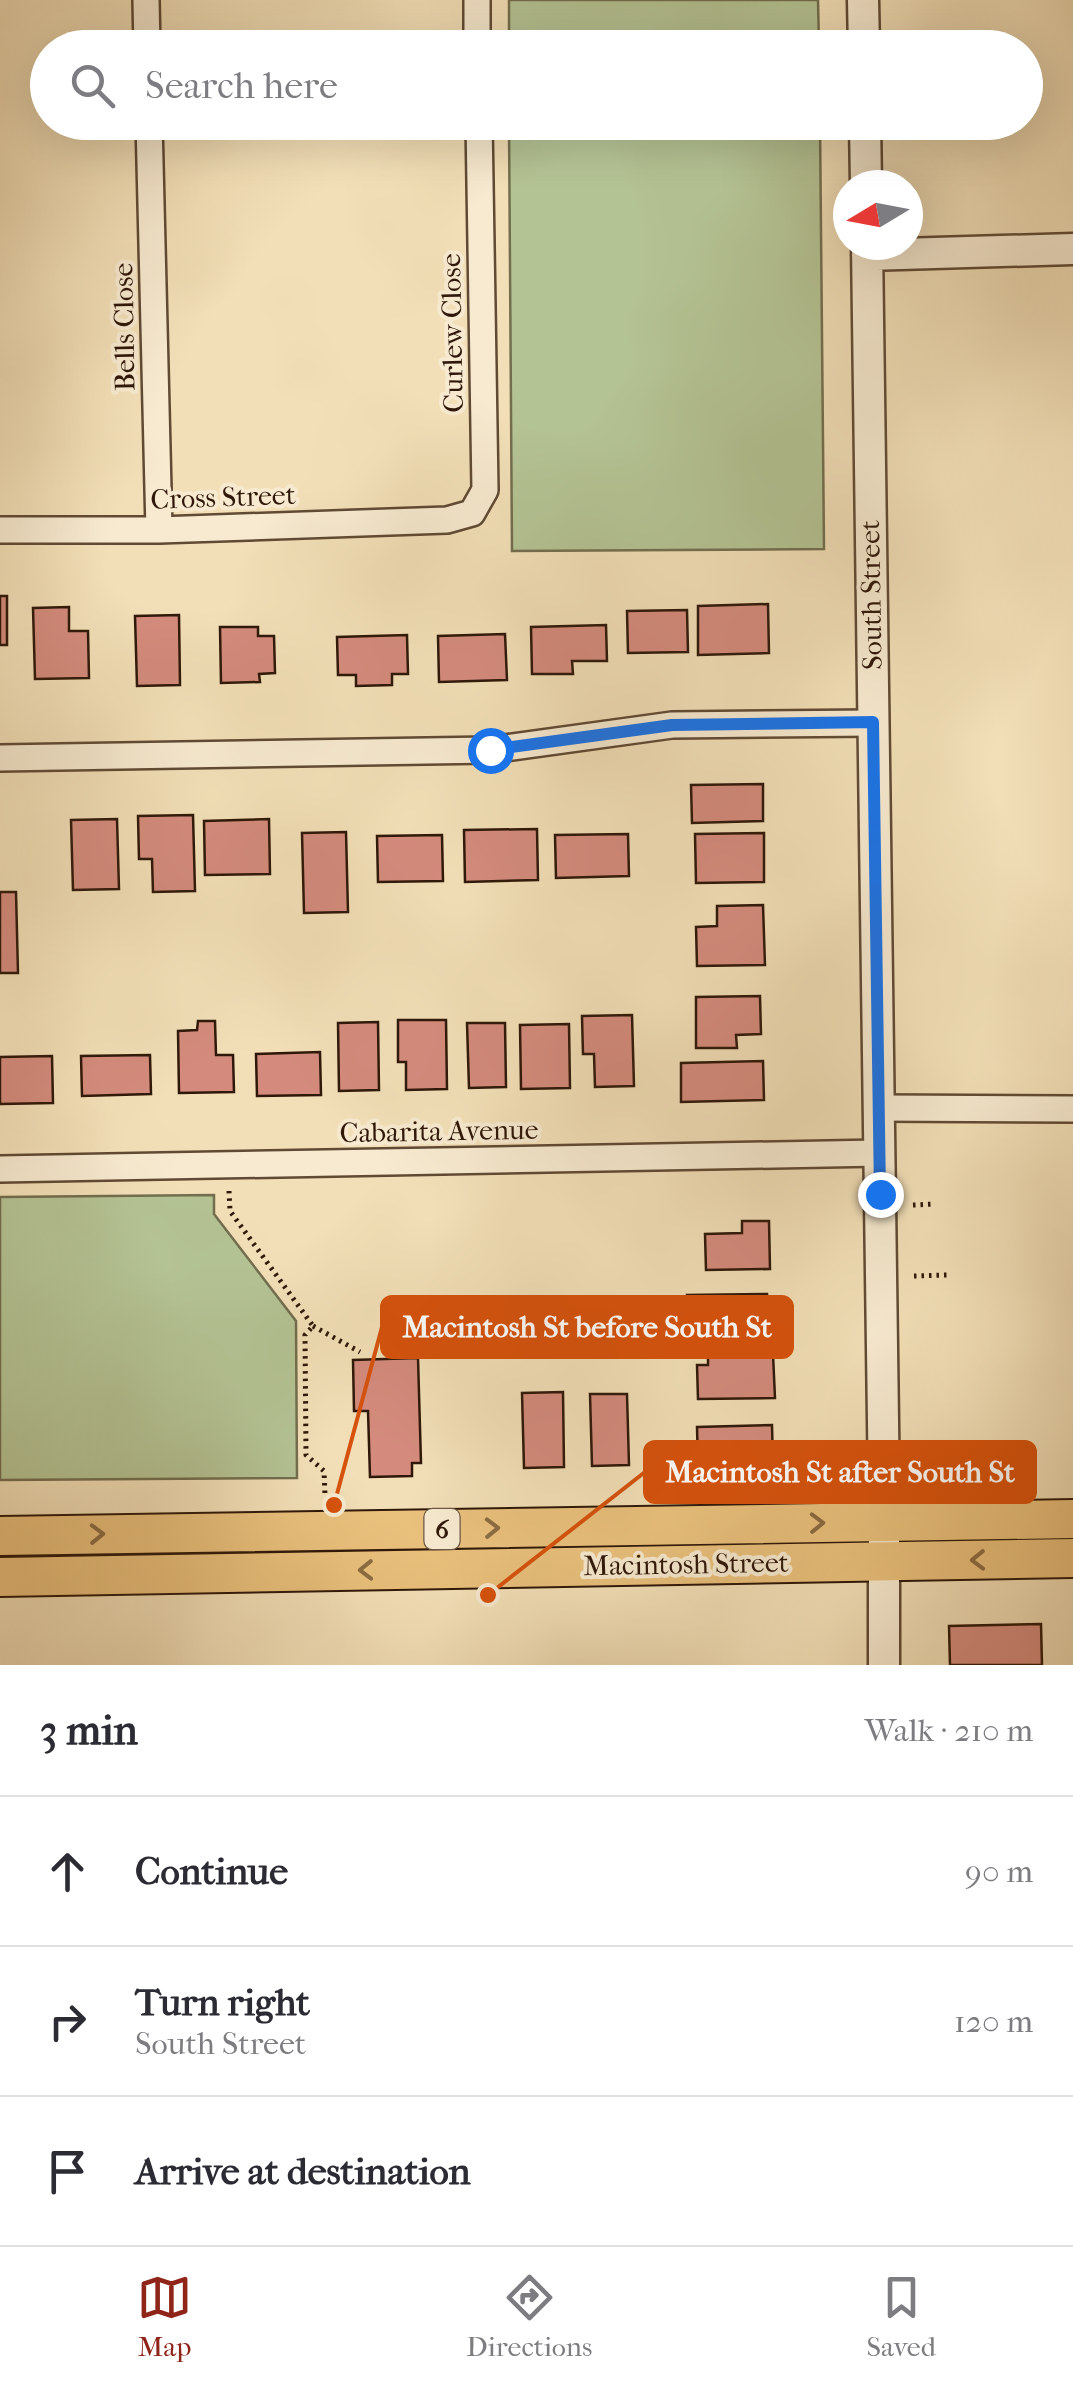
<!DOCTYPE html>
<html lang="en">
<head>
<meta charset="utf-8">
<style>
  :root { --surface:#fff; --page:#f7f7f7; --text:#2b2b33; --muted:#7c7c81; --line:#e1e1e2; --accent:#8f2418 }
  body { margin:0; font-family:"IM FELL French Canon",serif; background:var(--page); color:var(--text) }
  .compass { position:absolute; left:833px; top:170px; width:90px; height:90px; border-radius:50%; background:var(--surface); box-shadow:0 10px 40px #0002; rotate:260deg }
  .stop { position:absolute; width:30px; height:30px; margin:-22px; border:8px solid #1a73e8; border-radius:50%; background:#fff }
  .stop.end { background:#1a73e8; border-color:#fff; box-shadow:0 2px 10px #0008 }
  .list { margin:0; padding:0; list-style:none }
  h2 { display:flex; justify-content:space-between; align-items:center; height:130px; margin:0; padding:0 40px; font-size:42px }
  h2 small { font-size:32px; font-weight:400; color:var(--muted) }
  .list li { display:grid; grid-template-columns:65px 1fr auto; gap:30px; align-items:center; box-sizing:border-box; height:150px; padding:0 40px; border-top:2px solid var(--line) }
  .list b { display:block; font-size:38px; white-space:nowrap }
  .list p { margin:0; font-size:32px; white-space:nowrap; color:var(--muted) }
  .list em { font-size:32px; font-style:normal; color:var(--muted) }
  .icon { flex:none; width:55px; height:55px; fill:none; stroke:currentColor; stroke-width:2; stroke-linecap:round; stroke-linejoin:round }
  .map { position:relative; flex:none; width:1073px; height:1665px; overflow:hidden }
  .search { position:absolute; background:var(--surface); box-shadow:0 10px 40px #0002; left:30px; right:30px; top:30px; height:110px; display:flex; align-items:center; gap:25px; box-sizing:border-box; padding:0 35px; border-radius:55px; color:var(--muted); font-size:38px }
  .sheet { height:580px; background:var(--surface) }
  nav { display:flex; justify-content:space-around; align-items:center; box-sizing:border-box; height:140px; border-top:2px solid var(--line); background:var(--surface); font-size:28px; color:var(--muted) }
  nav a { display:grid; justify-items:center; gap:5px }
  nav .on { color:var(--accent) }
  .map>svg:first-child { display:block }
  .green { fill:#b4c394; stroke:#726e4e; stroke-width:2.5 }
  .building { fill:#d48b7d; stroke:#2f1809; stroke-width:2.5 }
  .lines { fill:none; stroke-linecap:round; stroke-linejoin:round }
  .minor-casing { stroke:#604a34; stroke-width:30 }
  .tertiary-casing { stroke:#604a34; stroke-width:35 }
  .primary-casing { stroke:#2f1809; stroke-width:42 }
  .path { stroke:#2f1809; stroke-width:5; stroke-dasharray:2.5 5; stroke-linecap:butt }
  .minor { stroke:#f7ead0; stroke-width:25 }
  .tertiary { stroke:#f7ead0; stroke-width:30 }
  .primary { stroke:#e9c07c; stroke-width:38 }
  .oneway { stroke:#8c6c42 }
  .route { stroke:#1a73e8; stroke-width:12 }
  .labels { text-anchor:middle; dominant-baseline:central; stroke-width:8; stroke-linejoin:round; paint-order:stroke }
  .shield { fill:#f7ead0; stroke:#6b5745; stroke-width:2.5 }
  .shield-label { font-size:25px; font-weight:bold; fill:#2f1809 }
  .street-label { font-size:28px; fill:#2f1809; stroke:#f7ead0 }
  .leader { fill:none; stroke:#d6520c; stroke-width:4 }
  .callout-dot { fill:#d6520c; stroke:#f7ead0; stroke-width:4 }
  .callout { fill:#d6520c; stroke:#d6520c; stroke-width:4 }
  .callout-label { font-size:30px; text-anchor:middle; font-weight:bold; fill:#fff }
</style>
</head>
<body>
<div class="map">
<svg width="1073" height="1665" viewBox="0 0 1073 1665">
  <rect width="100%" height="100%" fill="#f2dfb7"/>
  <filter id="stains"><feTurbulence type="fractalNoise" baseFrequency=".002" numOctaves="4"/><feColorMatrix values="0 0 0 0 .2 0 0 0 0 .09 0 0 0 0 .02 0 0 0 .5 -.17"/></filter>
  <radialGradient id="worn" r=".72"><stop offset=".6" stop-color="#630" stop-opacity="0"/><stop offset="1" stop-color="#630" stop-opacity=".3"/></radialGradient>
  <!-- green -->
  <path class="green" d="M509,0H818L819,47H509Z
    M509,123H820L824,549L512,551Z
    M214,1195V1214L296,1321L297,1478L0,1480V1197Z"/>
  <!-- building -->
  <path class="building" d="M0,596H7V645H0Z
    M768,604L769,653L698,655V606Z
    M69,607V631H88L89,678L35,679L33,608Z
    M687,610L688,652L628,653L627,611Z
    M179,615L180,685L137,686L135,616Z
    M606,625L607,661H572L573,674H532L531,627Z
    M220,627H258V636H274L275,673L259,674L260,682L221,683Z
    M505,634L507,680L439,682L438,636Z
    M407,635L408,674H392V685L356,686V675H338L337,637Z
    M763,784V821L692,823L691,785Z
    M193,815L195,891L153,892L152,859H139L138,816Z
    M117,819L119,889L73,890L71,820Z
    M269,819L270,874L205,875L204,821Z
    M537,829L538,880L465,882L464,830Z
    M346,832L348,912L304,913L302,833Z
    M764,833V882L696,883L695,834Z
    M628,834L629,876L556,878L555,835Z
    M442,835L443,881L378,882L377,836Z
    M0,892H16L18,973H0Z
    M763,905L765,965L697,966L696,927L717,926V906Z
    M760,996L761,1034L736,1035L737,1048H696V997Z
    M632,1015L634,1086L595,1087L594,1054H583L582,1016Z
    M398,1020H446L447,1089L406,1090V1062H398Z
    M198,1021H215L216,1055H233L234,1092L179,1093L178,1031L197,1030Z
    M378,1022L379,1090L339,1091L338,1023Z
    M467,1023H505L506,1087L469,1088Z
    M569,1024L570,1088L521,1089L520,1025Z
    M320,1052L321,1095L257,1096L256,1054Z
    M150,1055L151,1094L82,1096L81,1056Z
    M52,1056L53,1103L0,1104V1057Z
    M763,1061L764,1100L681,1102V1063Z
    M742,1221H769L770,1269L706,1270L705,1234L742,1233Z
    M767,1294L768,1329L687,1330V1295Z
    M773,1354L775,1398L698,1399L697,1365H708V1355Z
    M418,1358L421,1463H412V1476L370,1477L368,1411H354L353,1360Z
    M563,1392L564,1467L524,1468L522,1393Z
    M590,1394H627L629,1465L592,1466Z
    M772,1425L773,1464L698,1465L697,1427Z
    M1041,1624L1042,1665H950L949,1626Z"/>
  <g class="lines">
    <defs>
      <path id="minor" d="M146,0L147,48
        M477,0V48
        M149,122L159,530
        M0,530H159L447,520L472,513L485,490L479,122
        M0,758L490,750L672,725L873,723
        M878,1108L1073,1109
        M0,1169L879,1153"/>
      <path id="tertiary" d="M863,0L864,48
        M865,122L866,185
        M867,245L884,1495V1665
        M867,255L1073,249"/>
      <path id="primary" d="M0,1536L1073,1519
        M0,1577L1073,1558"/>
    </defs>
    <!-- minor casing -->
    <use href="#minor" class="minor-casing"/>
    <!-- tertiary casing -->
    <use href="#tertiary" class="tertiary-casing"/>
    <!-- primary casing -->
    <use href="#primary" class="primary-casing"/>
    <!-- path -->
    <path class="path" d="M229,1191L230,1211L313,1326L305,1335L306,1455L324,1471L325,1495
      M913,1205L934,1204
      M914,1276L947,1275
      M313,1326L360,1352
      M924,1445H960"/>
    <!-- minor -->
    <use href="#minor" class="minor"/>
    <!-- tertiary -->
    <use href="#tertiary" class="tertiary"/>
    <!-- primary -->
    <use href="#primary" class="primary"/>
  </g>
  <!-- one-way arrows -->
  <defs><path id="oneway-chevron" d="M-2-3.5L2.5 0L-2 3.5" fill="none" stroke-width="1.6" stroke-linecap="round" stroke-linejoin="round" transform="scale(2.5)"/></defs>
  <g class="oneway">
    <use href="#oneway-chevron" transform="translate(817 1523) rotate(-1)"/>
    <use href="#oneway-chevron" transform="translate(492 1528) rotate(-1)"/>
    <use href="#oneway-chevron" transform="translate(97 1534) rotate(-1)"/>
    <use href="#oneway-chevron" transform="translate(978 1560) rotate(179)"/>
    <use href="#oneway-chevron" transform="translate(366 1570) rotate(179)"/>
  </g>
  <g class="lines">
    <!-- route -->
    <path class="route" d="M490,750L672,725L873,722L880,1194"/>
  </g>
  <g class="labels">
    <!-- shield labels -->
    <rect class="shield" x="424.5" y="1509" width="35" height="40" rx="8"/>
    <g class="shield-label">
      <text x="442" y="1529">6</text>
    </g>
    <!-- street labels -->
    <g class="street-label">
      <text transform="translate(124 327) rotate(-91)">Bells Close</text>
      <text transform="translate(452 333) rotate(-91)">Curlew Close</text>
      <text transform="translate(223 497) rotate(-2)">Cross Street</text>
      <text transform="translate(871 595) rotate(-91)">South Street</text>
      <text transform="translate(439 1131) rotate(-1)">Cabarita Avenue</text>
      <text transform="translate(686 1564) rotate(-1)">Macintosh Street</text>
    </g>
  </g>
  <!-- callouts -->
  <path class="leader" d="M334 1505L382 1327M488 1595L645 1472"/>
  <g class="callout-dot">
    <circle cx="334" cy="1505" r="10"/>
    <circle cx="488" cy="1595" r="10"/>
  </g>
  <g class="callout">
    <rect x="382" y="1297" width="410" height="60" rx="10"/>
    <rect x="645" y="1442" width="390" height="60" rx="10"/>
  </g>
  <g class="callout-label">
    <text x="587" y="1337">Macintosh St before South St</text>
    <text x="840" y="1482">Macintosh St after South St</text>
  </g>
  <rect width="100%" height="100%" filter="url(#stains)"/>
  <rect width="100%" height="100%" fill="url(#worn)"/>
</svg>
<svg class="compass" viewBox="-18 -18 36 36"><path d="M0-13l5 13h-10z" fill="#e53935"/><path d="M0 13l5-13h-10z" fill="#7c7c81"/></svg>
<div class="stop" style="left:490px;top:750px"></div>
<div class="stop end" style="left:880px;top:1194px"></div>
<div class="search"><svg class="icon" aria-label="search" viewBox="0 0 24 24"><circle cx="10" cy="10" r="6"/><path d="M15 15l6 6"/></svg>Search here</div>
</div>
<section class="sheet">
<h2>3 min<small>Walk · 210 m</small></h2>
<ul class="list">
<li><svg class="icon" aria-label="ahead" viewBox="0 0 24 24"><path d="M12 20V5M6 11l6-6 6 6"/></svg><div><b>Continue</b></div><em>90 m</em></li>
<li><svg class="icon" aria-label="right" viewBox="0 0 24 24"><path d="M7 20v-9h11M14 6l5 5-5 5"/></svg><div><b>Turn right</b><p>South Street</p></div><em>120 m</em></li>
<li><svg class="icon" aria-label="arrive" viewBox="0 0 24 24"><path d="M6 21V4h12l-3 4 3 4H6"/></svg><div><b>Arrive at destination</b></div></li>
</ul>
</section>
<nav>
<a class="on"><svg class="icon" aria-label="map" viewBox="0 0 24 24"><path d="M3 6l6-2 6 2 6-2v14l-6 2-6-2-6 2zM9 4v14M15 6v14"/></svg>Map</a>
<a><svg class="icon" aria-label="directions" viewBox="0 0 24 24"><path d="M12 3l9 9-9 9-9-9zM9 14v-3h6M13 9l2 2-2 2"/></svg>Directions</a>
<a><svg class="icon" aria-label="saved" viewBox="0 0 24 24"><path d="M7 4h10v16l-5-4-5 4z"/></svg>Saved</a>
</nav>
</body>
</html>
